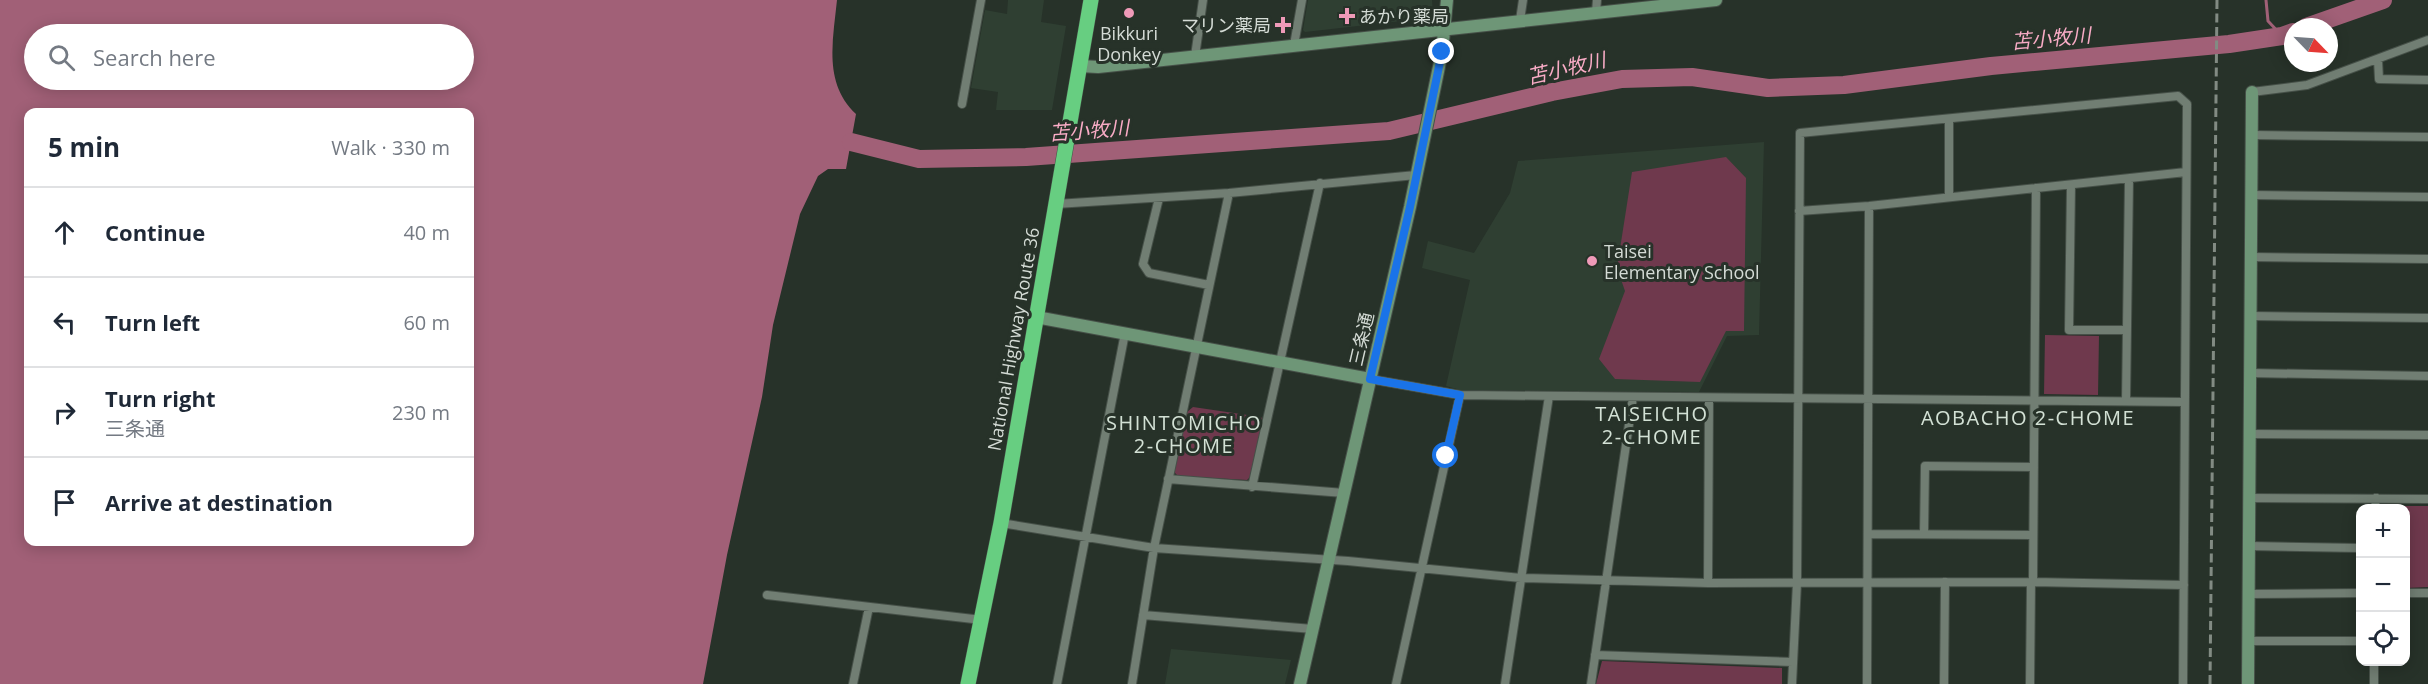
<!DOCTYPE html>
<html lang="en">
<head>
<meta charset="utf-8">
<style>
  :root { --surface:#fff; --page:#f6f6f7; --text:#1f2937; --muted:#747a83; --line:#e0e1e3 }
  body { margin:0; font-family:"Open Sans","Noto Sans JP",sans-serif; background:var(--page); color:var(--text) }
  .controls { position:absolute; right:18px; bottom:18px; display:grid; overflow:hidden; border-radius:12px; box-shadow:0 3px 15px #0003 }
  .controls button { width:54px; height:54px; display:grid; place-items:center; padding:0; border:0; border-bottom:2px solid var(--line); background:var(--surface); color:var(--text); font:30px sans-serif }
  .compass { position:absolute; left:2284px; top:18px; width:54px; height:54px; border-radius:50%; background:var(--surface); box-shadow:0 3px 15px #0003; rotate:115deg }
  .stop { position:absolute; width:18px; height:18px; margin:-14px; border:4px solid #1a73e8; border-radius:50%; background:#fff }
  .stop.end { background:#1a73e8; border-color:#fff; box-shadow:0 2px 6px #0008 }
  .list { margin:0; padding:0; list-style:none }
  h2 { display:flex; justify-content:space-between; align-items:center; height:78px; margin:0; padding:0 24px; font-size:26px }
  h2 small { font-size:20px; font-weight:400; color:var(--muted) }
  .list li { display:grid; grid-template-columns:39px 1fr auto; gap:18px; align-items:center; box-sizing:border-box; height:90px; padding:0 24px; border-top:2px solid var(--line) }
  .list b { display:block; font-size:22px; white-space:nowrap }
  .list p { margin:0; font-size:20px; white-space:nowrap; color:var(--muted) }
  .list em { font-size:20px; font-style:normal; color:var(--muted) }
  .icon { flex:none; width:33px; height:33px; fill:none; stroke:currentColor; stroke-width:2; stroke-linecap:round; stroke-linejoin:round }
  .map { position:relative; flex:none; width:2428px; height:684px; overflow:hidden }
  .search { position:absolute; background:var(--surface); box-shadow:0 3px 15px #0003; left:24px; top:24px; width:450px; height:66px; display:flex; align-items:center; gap:15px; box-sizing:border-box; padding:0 21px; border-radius:33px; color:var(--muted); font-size:22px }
  .panel { position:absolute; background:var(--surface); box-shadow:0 3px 15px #0003; left:24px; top:108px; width:450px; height:438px; border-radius:12px }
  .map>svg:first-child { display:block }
  .built { fill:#2f3f32 }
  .green { fill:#6f394d }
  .water { fill:#a16077; fill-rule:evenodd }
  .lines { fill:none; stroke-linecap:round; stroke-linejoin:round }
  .stream { stroke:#a16077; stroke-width:3 }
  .river { stroke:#a16077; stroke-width:18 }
  .street-casing { stroke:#465048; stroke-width:10 }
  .secondary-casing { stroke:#465048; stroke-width:14 }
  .highway-casing { stroke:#465048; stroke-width:16 }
  .street { stroke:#717e73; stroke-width:8 }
  .secondary { stroke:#6e9677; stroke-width:12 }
  .highway { stroke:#67ce81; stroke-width:15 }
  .rail { stroke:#828b83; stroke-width:3; stroke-dasharray:9 4.5; stroke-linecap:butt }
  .route { stroke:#1a73e8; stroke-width:8 }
  .poi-dot { fill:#ef9ab8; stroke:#273229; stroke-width:2 }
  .labels { text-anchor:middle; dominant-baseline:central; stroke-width:6; stroke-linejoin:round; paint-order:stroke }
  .poi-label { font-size:18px; fill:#d4dbd5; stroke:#273229; text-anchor:start }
  .street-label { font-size:18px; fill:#d4dbd5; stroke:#273229 }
  .water-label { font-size:20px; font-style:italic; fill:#f9acc6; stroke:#273229 }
  .neighbourhood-label { font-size:20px; letter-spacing:1.5px; fill:#d3e1d5; stroke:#273229 }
</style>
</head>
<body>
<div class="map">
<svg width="2428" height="684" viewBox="0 0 2428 684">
  <rect width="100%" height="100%" fill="#273229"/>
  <!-- built -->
  <path class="built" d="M1008,0H1044L1041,22L1066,26L1052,110H996L998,92L971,88L985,10L1007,14Z
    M1308,0H1432L1433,13L1428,18L1305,32L1303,30Z
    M1764,142L1759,335L1727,336L1699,392L1460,390L1446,386L1470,280L1422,268L1428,241L1474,253L1510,193L1518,161Z
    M1171,649L1291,660L1285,684H1165Z"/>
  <!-- green -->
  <path class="green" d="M1726,157L1746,178L1744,331H1726L1700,382L1615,379L1599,359L1625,291L1617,268L1632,172Z
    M2045,335L2099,336L2098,395L2044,394Z
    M1193,407L1261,417L1263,420L1250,477L1247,480L1178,476L1174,472L1187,412Z
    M2385,506H2428V587L2406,588V508H2383Z
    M1602,661L1782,668V684H1596Z"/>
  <!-- water -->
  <path class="water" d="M0,0H837C833,40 823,83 856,114L846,169H828L818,176L800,214L773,325L762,397L727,555L703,684H0ZM34,34H464V80H34ZM28,112H470V542H28Z"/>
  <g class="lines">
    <!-- stream -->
    <path class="stream" d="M2266,0L2268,21L2282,36"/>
    <!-- river -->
    <path class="river" d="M2306,27L2383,0
      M851,142L919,159L1026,157L1389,131L1552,92L1622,79L1692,77L1768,88L1844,85L1991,66L2229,44L2282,36L2293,32"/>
    <defs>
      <path id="street" d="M1596,12L1597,0
        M1520,20L1523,0
        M1294,45L1302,0
        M1195,56L1203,0
        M2378,60L2379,79L2428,80
        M2252,92L2307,85L2428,40
        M962,104L981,0
        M2251,135L2428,137
        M2071,185L2069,330H2127
        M2250,195L2428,197
        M1949,196V119
        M1159,198L1143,264L1149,273L1209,285
        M1056,204L1229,193L1416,175
        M1799,211L1869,206L2186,172
        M2250,257L2428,259
        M2250,316L2428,318
        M2250,373L2428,376
        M1370,379L1460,395L2185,402
        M2126,401L2129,179
        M2250,434L2428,435
        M1168,479L1344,493
        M1252,487L1320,183
        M2249,498L2428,499
        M2375,508L2376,498
        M1001,523L1154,548L1348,561L1521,578L1708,583L2033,582L2184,585
        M1869,534L2033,535
        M1924,534L1925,466L2034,467
        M2249,546L2360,548
        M2033,582L2036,188
        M1708,583L1709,398
        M2406,593H2428
        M2249,594L2360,593
        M767,595L982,620
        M1143,615L1313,629
        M2248,641H2360
        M1595,655L1793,662
        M2374,662V684
        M853,684L869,607
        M1057,684L1125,333
        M1132,684L1154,548L1229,193
        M1396,684L1460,395
        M1505,684L1549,396
        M1591,684L1633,397
        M1792,684L1797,583L1800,133L2178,96L2187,104L2183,684
        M1867,684L1869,206
        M1944,684L1945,582
        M2030,684L2031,582"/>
      <path id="secondary" d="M1080,66L1098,67L1716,0
        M1036,317L1370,379
        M1300,684L1410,207L1442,52L1447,0
        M2248,684L2252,92"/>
      <path id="highway" d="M968,684L1001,523L1091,0"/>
    </defs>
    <!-- street casing -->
    <use href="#street" class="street-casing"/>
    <!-- secondary casing -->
    <use href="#secondary" class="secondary-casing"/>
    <!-- highway casing -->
    <use href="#highway" class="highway-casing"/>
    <!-- street -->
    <use href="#street" class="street"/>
    <!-- secondary -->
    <use href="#secondary" class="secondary"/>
    <!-- highway -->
    <use href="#highway" class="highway"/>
    <!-- rail -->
    <path class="rail" d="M2210,684L2217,0"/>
  </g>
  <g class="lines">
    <!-- route -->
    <path class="route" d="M1442,52L1410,207L1370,379L1460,395L1446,456"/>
  </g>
  <!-- markers -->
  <g class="poi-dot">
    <circle cx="1129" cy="13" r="6"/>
    <path d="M1344 7h6v6h6v6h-6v6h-6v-6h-6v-6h6z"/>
    <path d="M1280 16h6v6h6v6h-6v6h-6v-6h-6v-6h6z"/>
    <circle cx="1592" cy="261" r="6"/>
  </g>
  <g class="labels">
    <!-- poi labels -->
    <g class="poi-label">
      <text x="1359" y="16">あかり薬局</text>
      <text x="1271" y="25" text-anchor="end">マリン薬局</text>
      <text x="1129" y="33" text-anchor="middle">Bikkuri<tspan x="1129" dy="21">Donkey</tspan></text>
      <text x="1604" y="251">Taisei<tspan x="1604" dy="21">Elementary School</tspan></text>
    </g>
    <!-- street labels -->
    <g class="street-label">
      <text transform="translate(1013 339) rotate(-80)">National Highway Route 36</text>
      <text transform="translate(1361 339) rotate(-77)">三条通</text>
    </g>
    <!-- water labels -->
    <g class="water-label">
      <text transform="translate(2051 38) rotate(-5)">苫小牧川</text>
      <text transform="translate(1566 68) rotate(-13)">苫小牧川</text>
      <text transform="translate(1089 130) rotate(-4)">苫小牧川</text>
    </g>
    <!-- neighbourhood labels -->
    <g class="neighbourhood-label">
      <text x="1652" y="413">TAISEICHO<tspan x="1652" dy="23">2-CHOME</tspan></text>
      <text x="2028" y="417">AOBACHO 2-CHOME</text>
      <text x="1184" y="422">SHINTOMICHO<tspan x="1184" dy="23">2-CHOME</tspan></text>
    </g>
  </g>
</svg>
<div class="controls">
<button>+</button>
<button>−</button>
<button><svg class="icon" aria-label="locate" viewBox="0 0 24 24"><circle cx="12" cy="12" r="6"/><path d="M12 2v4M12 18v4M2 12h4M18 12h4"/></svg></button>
</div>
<svg class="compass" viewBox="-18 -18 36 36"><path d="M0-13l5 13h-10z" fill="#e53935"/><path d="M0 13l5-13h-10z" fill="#747a83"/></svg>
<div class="stop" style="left:1446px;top:456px"></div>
<div class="stop end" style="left:1442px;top:52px"></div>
<div class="search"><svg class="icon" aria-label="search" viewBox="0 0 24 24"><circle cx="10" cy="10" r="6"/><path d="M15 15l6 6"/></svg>Search here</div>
<section class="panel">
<h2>5 min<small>Walk · 330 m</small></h2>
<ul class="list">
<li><svg class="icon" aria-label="ahead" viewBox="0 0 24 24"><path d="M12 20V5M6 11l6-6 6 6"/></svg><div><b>Continue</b></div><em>40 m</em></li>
<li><svg class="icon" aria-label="left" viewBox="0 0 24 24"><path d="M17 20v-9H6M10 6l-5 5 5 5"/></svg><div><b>Turn left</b></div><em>60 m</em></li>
<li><svg class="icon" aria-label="right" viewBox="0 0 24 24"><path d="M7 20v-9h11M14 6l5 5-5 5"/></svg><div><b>Turn right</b><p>三条通</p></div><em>230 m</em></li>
<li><svg class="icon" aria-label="arrive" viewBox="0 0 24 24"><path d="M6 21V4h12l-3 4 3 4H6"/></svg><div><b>Arrive at destination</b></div></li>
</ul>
</section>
</div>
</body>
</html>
